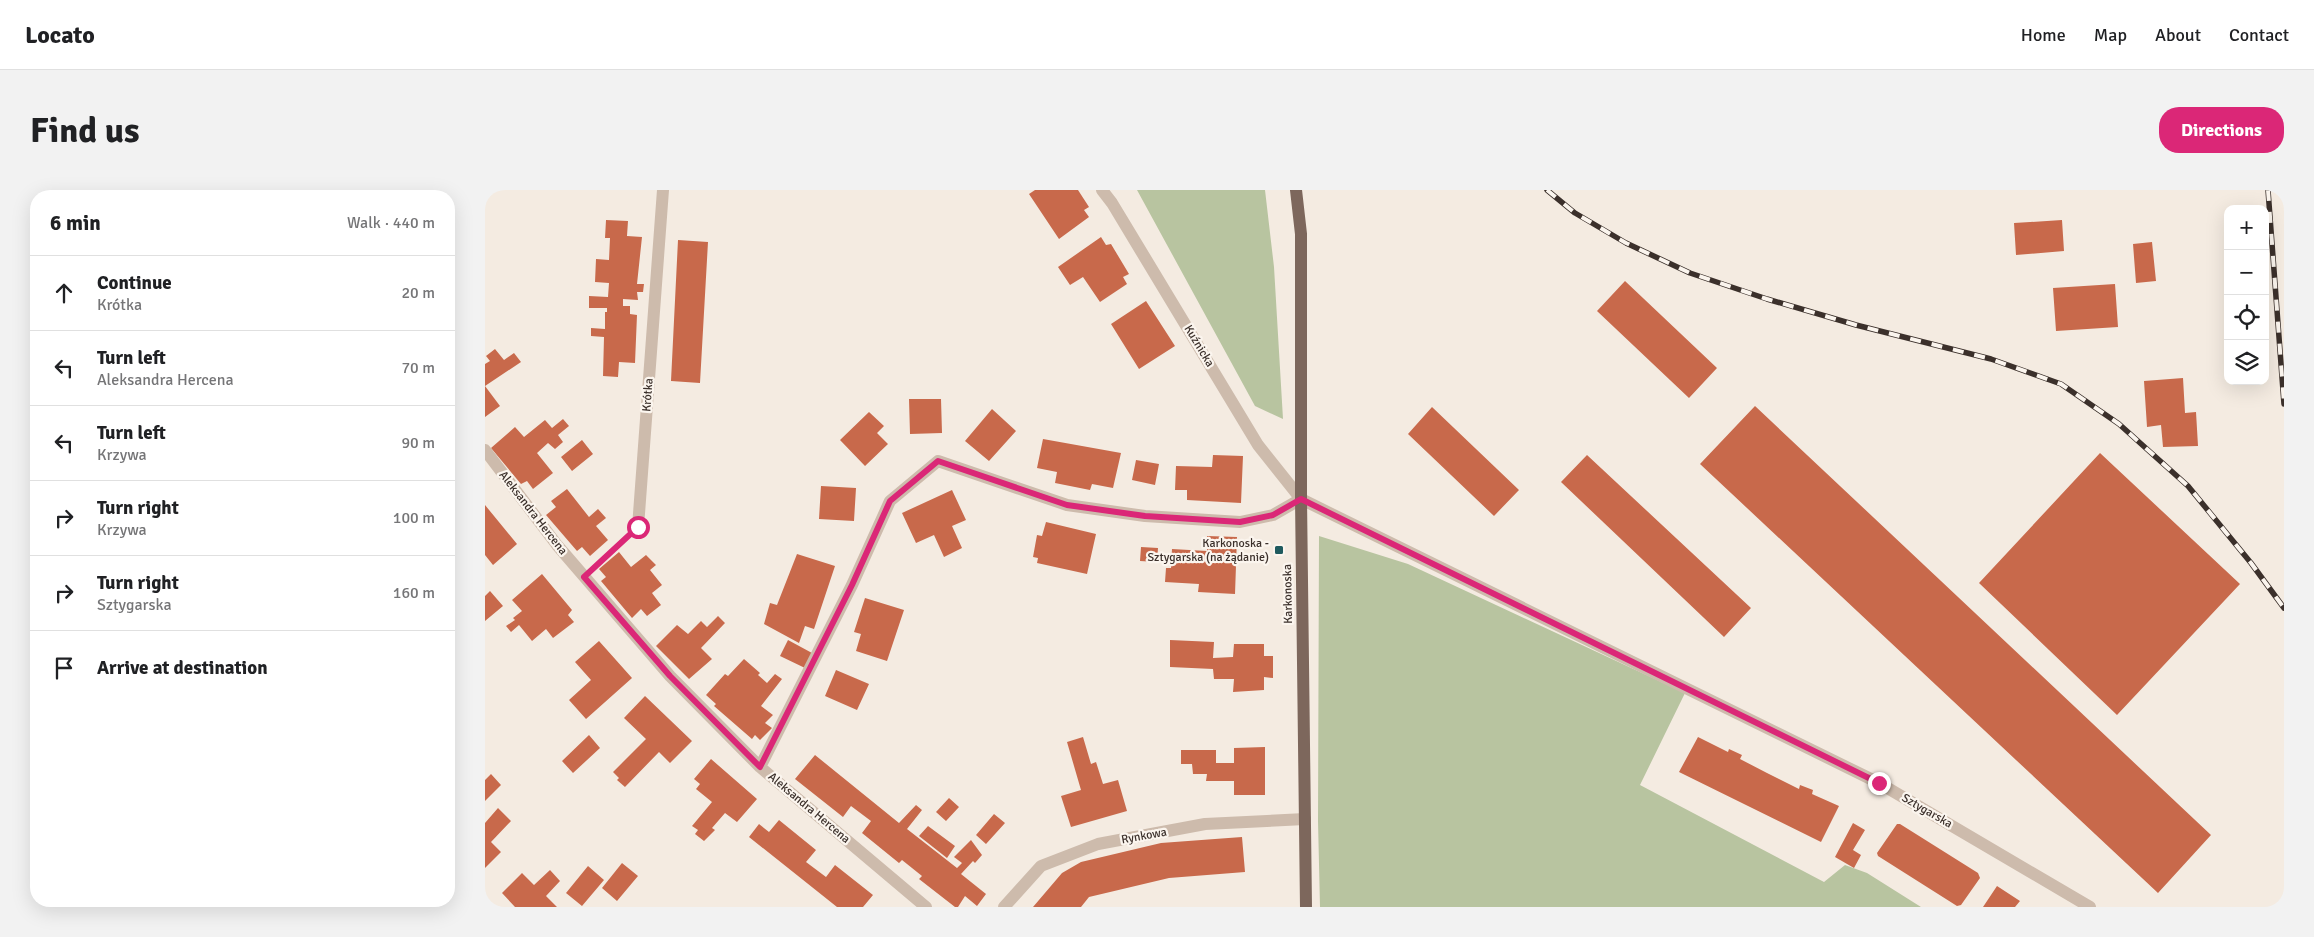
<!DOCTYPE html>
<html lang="en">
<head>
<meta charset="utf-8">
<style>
  :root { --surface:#fff; --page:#f2f2f2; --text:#202124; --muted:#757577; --line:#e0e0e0; --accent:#db2777 }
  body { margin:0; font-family:Signika,sans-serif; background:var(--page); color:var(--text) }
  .controls { position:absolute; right:15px; top:15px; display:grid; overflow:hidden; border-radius:10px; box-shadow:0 5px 20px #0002 }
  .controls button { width:45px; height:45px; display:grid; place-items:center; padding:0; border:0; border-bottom:1px solid var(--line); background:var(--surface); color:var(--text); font:25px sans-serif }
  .stop { position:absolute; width:15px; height:15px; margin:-11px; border:4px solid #db2777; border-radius:50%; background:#fff }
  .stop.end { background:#db2777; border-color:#fff; box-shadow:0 1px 5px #0008 }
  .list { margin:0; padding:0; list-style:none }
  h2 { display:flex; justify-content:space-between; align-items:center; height:65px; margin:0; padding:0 20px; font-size:21px }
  h2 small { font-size:16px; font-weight:400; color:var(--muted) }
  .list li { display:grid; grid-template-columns:32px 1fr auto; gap:15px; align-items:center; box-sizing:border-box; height:75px; padding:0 20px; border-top:1px solid var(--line) }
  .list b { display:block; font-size:19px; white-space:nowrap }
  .list p { margin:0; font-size:16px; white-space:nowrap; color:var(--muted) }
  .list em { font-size:16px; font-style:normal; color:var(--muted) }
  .icon { flex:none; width:28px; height:28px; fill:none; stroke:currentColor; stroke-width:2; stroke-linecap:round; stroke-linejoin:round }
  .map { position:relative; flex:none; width:1799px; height:717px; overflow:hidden; border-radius:20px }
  header { display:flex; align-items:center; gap:30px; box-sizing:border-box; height:70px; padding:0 25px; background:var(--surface); border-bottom:1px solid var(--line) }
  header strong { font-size:24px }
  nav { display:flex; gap:28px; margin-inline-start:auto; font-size:18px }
  .intro { display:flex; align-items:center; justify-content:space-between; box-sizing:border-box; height:120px; padding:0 30px }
  h1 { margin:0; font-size:35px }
  .button { padding:12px 22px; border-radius:20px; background:var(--accent); color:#fff; font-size:18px; font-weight:700 }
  main { display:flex; gap:30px; padding:0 30px }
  aside { flex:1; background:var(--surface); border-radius:20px; box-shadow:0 5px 20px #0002 }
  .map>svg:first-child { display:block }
  .green { fill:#b8c4a0 }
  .building { fill:#c8694b }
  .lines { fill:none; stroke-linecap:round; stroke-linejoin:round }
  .path { stroke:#b9a596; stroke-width:3; stroke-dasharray:2.5 2.5; stroke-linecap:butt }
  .minor { stroke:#cdbbac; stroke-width:12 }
  .major { stroke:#7d675c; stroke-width:12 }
  .rail-casing { stroke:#3b302b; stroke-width:5.5 }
  .rail { stroke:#fbf5ee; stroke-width:4; stroke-dasharray:11; stroke-linecap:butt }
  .route { stroke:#db2777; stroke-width:6 }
  .poi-dot { fill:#1f5a5e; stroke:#fbf5ee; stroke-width:2 }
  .labels { text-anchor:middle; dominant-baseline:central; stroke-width:4.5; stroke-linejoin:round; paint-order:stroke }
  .street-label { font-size:12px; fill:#3b302b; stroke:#fbf5ee }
  .poi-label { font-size:12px; fill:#3b302b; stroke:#fbf5ee; text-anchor:end }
</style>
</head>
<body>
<header>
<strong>Locato</strong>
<nav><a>Home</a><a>Map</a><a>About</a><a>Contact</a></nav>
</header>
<div class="intro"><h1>Find us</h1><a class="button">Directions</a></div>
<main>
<aside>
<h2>6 min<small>Walk · 440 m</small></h2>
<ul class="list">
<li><svg class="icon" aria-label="ahead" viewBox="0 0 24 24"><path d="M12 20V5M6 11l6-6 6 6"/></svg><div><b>Continue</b><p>Krótka</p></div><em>20 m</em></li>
<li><svg class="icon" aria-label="left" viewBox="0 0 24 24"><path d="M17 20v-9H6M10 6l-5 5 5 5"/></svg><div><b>Turn left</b><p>Aleksandra Hercena</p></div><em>70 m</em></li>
<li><svg class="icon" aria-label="left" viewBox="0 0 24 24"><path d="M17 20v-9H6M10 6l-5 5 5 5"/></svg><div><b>Turn left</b><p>Krzywa</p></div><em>90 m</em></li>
<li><svg class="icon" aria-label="right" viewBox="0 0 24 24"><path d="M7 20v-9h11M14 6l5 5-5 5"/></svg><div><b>Turn right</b><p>Krzywa</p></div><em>100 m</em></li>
<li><svg class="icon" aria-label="right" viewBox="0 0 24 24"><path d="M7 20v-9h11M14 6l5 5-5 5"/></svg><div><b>Turn right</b><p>Sztygarska</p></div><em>160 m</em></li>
<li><svg class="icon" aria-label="arrive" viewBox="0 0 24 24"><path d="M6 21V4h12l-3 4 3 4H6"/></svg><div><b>Arrive at destination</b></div></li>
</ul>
</aside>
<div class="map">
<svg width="1799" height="717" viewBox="0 0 1799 717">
  <rect width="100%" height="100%" fill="#f4ebe1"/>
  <!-- green -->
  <path class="green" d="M652,0H780L789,77L798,229L770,216Z
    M834,346L923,374L1200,503L1155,595L1339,692L1360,675L1382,683L1436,717H835L833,631Z"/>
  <!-- building -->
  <path class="building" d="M550,0H593L604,17L599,20L604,27L574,49L544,4Z
    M121,30L143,31L142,46L157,47L152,94H159L158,102H152L153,110L138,109V116H145V124L152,125L150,173L134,172L133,187L118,186L119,147L106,146V138L120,139V122H122V118H104V106L123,107L124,93L110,92L111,69L124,70L125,48H120Z
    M1577,30L1579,61L1531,65L1529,33Z
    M616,47L621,55L626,54L644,84L638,87L642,94L615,112L598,87L585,95L573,77Z
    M193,50L223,52L215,193L186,191Z
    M1667,52L1671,91L1651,93L1648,54Z
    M1140,91L1232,178L1204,208L1112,121Z
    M1630,94L1633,137L1571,141L1568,98Z
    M661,111L690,156L654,179L626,134Z
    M10,159L19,170L29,163L36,172L0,196L15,216L0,227V174L5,171L1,166Z
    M1698,188L1700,223L1711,222L1713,256L1678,257L1676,235L1662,237L1659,191Z
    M424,209H456L457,243L425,244Z
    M1270,216L1726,645L1673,703L1215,274Z
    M947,217L1034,300L1009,326L923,244Z
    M507,219L531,241L504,271L480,251Z
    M384,222L399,236L392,243L403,254L380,276L355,250Z
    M78,229L84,236L73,245L78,252L70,259L63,253L52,263L68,283L48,299L42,291L36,294L6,258L30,237L39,247L60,230L67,238Z
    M558,249L636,263L628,298L607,294L605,300L570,293L572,282L552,278Z
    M97,250L108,264L87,281L76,267Z
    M1615,263L1755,394L1632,525L1494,393Z
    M728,265L758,266L756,313L702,310V300H690L691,276L727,277Z
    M1102,265L1266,418L1239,447L1076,292Z
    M651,270L674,274L670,295L647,290Z
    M336,296L371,298L369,331L334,329Z
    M82,299L104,327L113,319L121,328L111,336L123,350L105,366L97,357L92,361L61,325L71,317L66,311Z
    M467,300L481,330L467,336L477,358L459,367L449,345L431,353L417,323Z
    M0,315L32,354L8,375L0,365Z
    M561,332L611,344L602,384L552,373L553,368L548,367L552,345L557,346Z
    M722,346L752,347L750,404L713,402L714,394L680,392L681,378H686L687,359L722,361Z
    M656,357L673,358L672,372L655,371Z
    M134,362L146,377L161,365L171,375L165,380L177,395L167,403L176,415L162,426L156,419L147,428L116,391L121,387L114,379Z
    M312,364L350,376L329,439L320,436L314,453L279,434L285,413L292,415Z
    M57,384L87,420L83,425L89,432L68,448L61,439L47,451L34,435L26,442L21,436L30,430L28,428L37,421L27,410Z
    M5,401L18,416L0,431V406Z
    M380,408L419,420L402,471L371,461L376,444L369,442Z
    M233,426L240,433L216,458L227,469L204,489L171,456L192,435L203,444L216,431L222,437Z
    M303,450L327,463L320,478L295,466Z
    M685,450L729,452L728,468L748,467L749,454H779V466H788V488L779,487V500L748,502L749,489H729L728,479L685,477Z
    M114,451L147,488L101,529L84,510L106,490L90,472Z
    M259,469L275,483L273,485L282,493L290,484L297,489L276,516L288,525L280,533L287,538L275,550L270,545L267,549L229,516L231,514L221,505L240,484L243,486Z
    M351,480L384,494L372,520L340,506Z
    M160,506L207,551L185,573L174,562L140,597L132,590L134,588L128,582L161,549L139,528Z
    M104,545L115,558L88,583L77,571Z
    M598,547L606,574L611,572L618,594L633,590L642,621L586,637L576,606L596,600L582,552Z
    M1213,547L1243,562L1244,559L1257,565L1255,569L1282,583L1314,599L1315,595L1328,600L1327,604L1354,616L1336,652L1194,582Z
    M780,557V605H749V591H721L722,584H708L707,574H696V560H731V573H749V558Z
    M330,565L414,633L431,615L437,620L422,639L472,678L477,673L469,667L486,650L497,665L490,673L488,671L476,684L501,704L492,716L480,706L473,717H470L434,689L437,686L417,670L414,673L377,643L386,631L366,616L358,627L310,589Z
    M226,569L272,609L252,632L240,623L227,638L230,640L219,651L210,644L213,640L207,636L227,612L211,599L215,594L209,589Z
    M6,584L16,595L0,611V590Z
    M464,608L474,617L461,631L451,622Z
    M13,618L26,631L6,652L16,662L0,678V633Z
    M509,624L520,633L501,654L491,645Z
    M294,630L331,660L321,672L341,687L350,675L388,705L378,717H352L264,647L274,634L284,642Z
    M1368,633L1380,640L1368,660L1376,665L1369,678L1350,667Z
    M1412,634H1415L1493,683L1495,688L1476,715L1472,716L1393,666L1392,663Z
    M443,636L470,656L462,668L434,646Z
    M757,647L760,682L684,688L604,707L596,717H548L577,683L596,672L676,653Z
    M137,673L153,686L132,711L117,698Z
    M103,676L119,690L97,716L81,703Z
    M65,680L75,691L61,706L72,717H30L17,703L37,683L49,695Z
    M1512,696L1535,711L1530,717H1498Z"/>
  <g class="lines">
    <!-- path -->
    <path class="path" d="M113,374L139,350"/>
    <!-- minor -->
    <path class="minor" d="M617,0L627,13L773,255L816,309L1394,593L1605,717
      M0,260L72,355L185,486L275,577L441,717
      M153,337L178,0
      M275,577L367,395L405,311L453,271L582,315L660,326L755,332L788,325L816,309
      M519,717L556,676L613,654L720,634L820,629"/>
    <!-- major -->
    <path class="major" d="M811,0L816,44V309L821,717"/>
    <defs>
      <path id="rail" d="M1062,0L1090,23L1141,53L1205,83L1282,109L1371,135L1506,169L1576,194L1634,234L1703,296L1766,373L1799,418
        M1783,0L1799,214"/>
    </defs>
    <!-- rail casing -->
    <use href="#rail" class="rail-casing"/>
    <!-- rail -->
    <use href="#rail" class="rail"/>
  </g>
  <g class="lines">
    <!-- route -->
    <path class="route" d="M153,337L99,387L185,486L275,577L367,395L405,311L453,271L582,315L660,326L755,332L788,325L816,309L1394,593"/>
  </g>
  <!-- markers -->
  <rect class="poi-dot" x="789" y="355" width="10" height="10" rx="2.5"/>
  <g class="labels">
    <!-- street labels -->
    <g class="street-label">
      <text transform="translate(714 156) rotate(59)">Kuźnicka</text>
      <text transform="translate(163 205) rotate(-86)">Krótka</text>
      <text transform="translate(48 323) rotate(52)">Aleksandra Hercena</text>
      <text transform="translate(803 404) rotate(-91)">Karkonoska</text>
      <text transform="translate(324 618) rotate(40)">Aleksandra Hercena</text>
      <text transform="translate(1442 621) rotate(30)">Sztygarska</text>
      <text transform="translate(659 646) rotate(-10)">Rynkowa</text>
    </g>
    <!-- poi labels -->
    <g class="poi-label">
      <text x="784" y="353">Karkonoska -<tspan x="784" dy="14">Sztygarska (na żądanie)</tspan></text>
    </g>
  </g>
</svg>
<div class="controls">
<button>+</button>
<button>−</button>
<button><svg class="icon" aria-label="locate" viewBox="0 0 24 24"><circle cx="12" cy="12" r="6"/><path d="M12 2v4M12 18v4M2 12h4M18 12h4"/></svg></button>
<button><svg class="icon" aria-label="layers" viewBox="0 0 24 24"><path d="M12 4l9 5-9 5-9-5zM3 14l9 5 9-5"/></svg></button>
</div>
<div class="stop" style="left:153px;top:337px"></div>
<div class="stop end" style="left:1394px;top:593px"></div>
</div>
</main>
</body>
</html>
